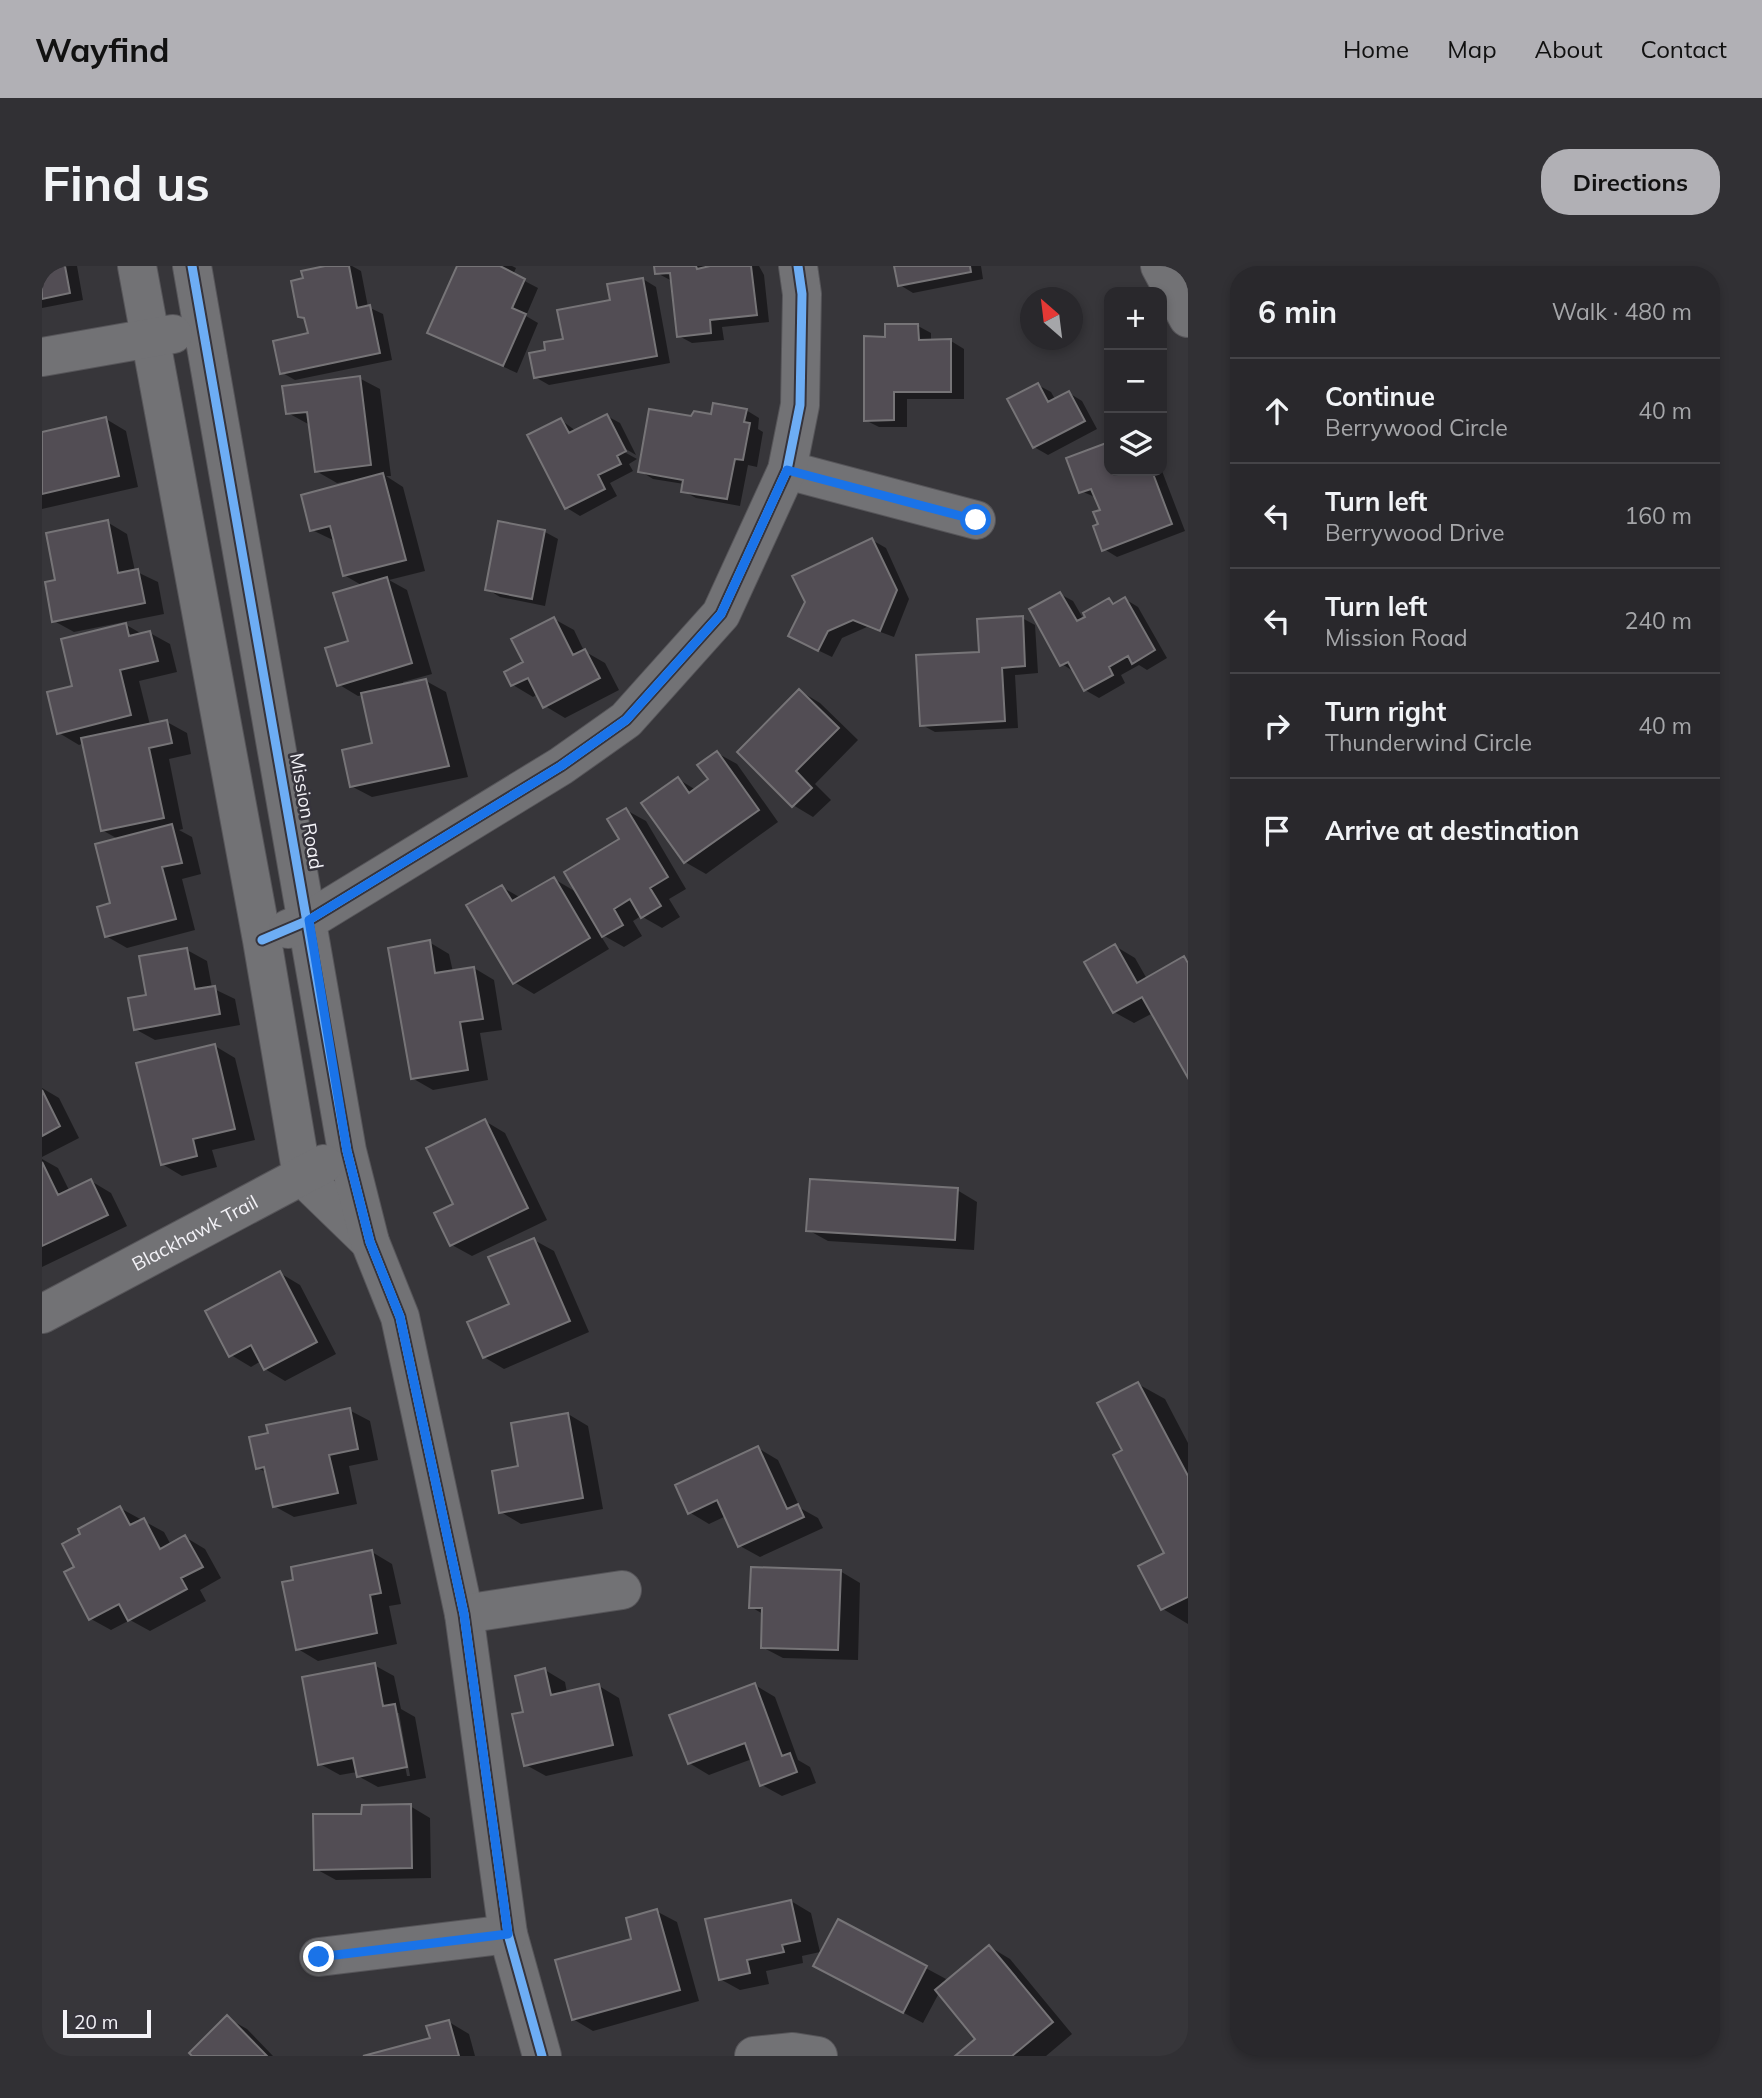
<!DOCTYPE html>
<html lang="en">
<head>
<meta charset="utf-8">
<style>
  :root { --surface:#29282c; --page:#313034; --text:#f1f3f6; --muted:#a5a6a9; --line:#454448; --accent:#b1b0b5 }
  body { margin:0; font-family:Mulish,sans-serif; background:var(--page); color:var(--text) }
  .controls { position:absolute; right:21px; top:21px; display:grid; overflow:hidden; border-radius:14px; box-shadow:0 4px 10px #0003 }
  .controls button { width:63px; height:63px; display:grid; place-items:center; padding:0; border:0; border-bottom:2px solid var(--line); background:var(--surface); color:var(--text); font:35px sans-serif }
  .compass { position:absolute; left:978px; top:21px; width:63px; height:63px; border-radius:50%; background:var(--surface); box-shadow:0 4px 10px #0003; rotate:332deg }
  .scale { position:absolute; left:21px; bottom:18px; width:88px; box-sizing:border-box; padding-left:7px; border:4px solid #f3f2f7; border-top:0; font-size:19px; line-height:24px; white-space:nowrap; color:#f3f2f7; -webkit-text-stroke:5px #36343c; paint-order:stroke }
  .stop { position:absolute; width:21px; height:21px; margin:-16px; border:5px solid #1a73e8; border-radius:50%; background:#fff }
  .stop.end { background:#1a73e8; border-color:#fff; box-shadow:0 2px 7px #0008 }
  .list { margin:0; padding:0; list-style:none }
  h2 { display:flex; justify-content:space-between; align-items:center; height:91px; margin:0; padding:0 28px; font-size:30px }
  h2 small { font-size:23px; font-weight:400; color:var(--muted) }
  .list li { display:grid; grid-template-columns:46px 1fr auto; gap:21px; align-items:center; box-sizing:border-box; height:105px; padding:0 28px; border-top:2px solid var(--line) }
  .list b { display:block; font-size:26px; white-space:nowrap }
  .list p { margin:0; font-size:23px; white-space:nowrap; color:var(--muted) }
  .list em { font-size:23px; font-style:normal; color:var(--muted) }
  .icon { flex:none; width:38px; height:38px; fill:none; stroke:currentColor; stroke-width:2; stroke-linecap:round; stroke-linejoin:round }
  .map { position:relative; flex:none; width:1146px; height:1790px; overflow:hidden; border-radius:28px }
  header { display:flex; align-items:center; gap:42px; box-sizing:border-box; height:98px; padding:0 35px; background:var(--accent); color:#111 }
  header strong { font-size:33px }
  nav { display:flex; gap:38px; margin-inline-start:auto; font-size:24px }
  .intro { display:flex; align-items:center; justify-content:space-between; box-sizing:border-box; height:168px; padding:0 42px }
  h1 { margin:0; font-size:49px }
  .button { padding:18px 32px; border-radius:28px; background:var(--accent); color:#111; font-size:24px; font-weight:700 }
  main { display:flex; gap:42px; padding:0 42px }
  aside { flex:1; background:var(--surface); border-radius:28px; box-shadow:0 4px 10px #0003 }
  .map>svg:first-child { display:block }
  .shadow { fill:#0007; fill-rule:evenodd }
  .building { fill:#524d54; stroke:#767477; stroke-width:2 }
  .lines { fill:none; stroke-linecap:round; stroke-linejoin:round }
  .minor-casing { stroke:#565559; stroke-width:40 }
  .minor { stroke:#727275; stroke-width:38 }
  .cycleway-casing { stroke:#36343c; stroke-width:13 }
  .cycleway { stroke:#6dadf4; stroke-width:9 }
  .route { stroke:#1a73e8; stroke-width:9 }
  .labels { text-anchor:middle; dominant-baseline:central; stroke-width:5; stroke-linejoin:round; paint-order:stroke }
  .street-label { font-size:19px; fill:#f3f2f7; stroke:#36343c }
</style>
</head>
<body>
<header>
<strong>Wayfind</strong>
<nav><a>Home</a><a>Map</a><a>About</a><a>Contact</a></nav>
</header>
<div class="intro"><h1>Find us</h1><a class="button">Directions</a></div>
<main>
<div class="map">
<svg width="1146" height="1790" viewBox="0 0 1146 1790">
  <rect width="100%" height="100%" fill="#37363a"/>
  <!-- shadow -->
  <path class="shadow" d="M0,0H35L41,34L0,42Z
    M292,0H310L319,5L326,41L341,48L350,94L253,114L239,106L268,68L265,54L258,50L263,14Z
    M417,0H470L474,2L471,9L496,22L484,50L496,57L475,107L387,67Z
    M614,0H717L722,9L727,56L680,61L682,74L650,77L637,70L630,15L615,7Z
    M854,0H939L941,13L871,27L858,19Z
    M601,13L614,21L628,97L507,119L493,111L505,86Z
    M876,60L889,67V75H909L922,83V133H865V161H837L823,154L845,73Z
    M317,112L338,123L349,210H344L361,221L383,305L347,314L365,324L390,408L361,416L362,419L384,415L404,426L426,511L330,531L309,520L332,478L322,429L316,430L296,418L321,320L302,309L293,275L270,264L308,215L295,217L274,205L268,159L246,147Z
    M996,119L1009,126L1014,135L1027,127L1040,135L1055,163L1006,189L992,181Z
    M704,144L717,152L716,163L721,166L715,201L706,199L698,240L654,232L641,225L642,218L611,213L598,205L650,152Z
    M565,150L578,157L594,189L577,179L575,182L595,193L587,198L591,205L568,217L575,230L538,250L525,242L519,154L534,165Z
    M64,153L84,165L96,221L0,243V167Z
    M1067,178V205H1120L1143,265L1075,291L1062,283L1060,245L1055,232L1039,225L1027,193Z
    M65,256L85,268L93,305L116,316L122,348L32,366L12,355L15,315Z
    M503,266L516,273L503,340L458,331L445,323Z
    M830,274L844,282L867,333L852,371L825,361L800,372L790,391L761,377Z
    M1018,328L1031,335L1042,354L1067,334L1075,338L1083,333L1096,341L1125,392L1105,404L1097,399L1079,409L1083,417L1057,432L1043,424L1034,407L1020,398Z
    M980,352L993,359L996,407L973,409L976,462L893,466L880,459L939,388Z
    M512,353L532,364L542,385L563,397L577,424L523,452L503,440L496,428L491,431L471,419Z
    M81,357L100,368L108,367L128,378L135,406L97,415L108,459L125,456L145,467L149,488L127,493L141,563L137,564L150,571L159,608L140,613L153,664L85,682L64,670L76,573L60,564L42,477L37,479L17,467L32,422Z
    M758,425L778,437L816,474L773,518L789,534L771,551L751,539Z
    M675,487L695,498L736,556L664,608L643,596L602,538L636,513L654,524L668,513Z
    M584,544L604,555L644,623L627,633L638,651L620,662L599,650L591,655L600,670L582,681L557,667L567,683L492,728L472,716L460,621L479,632L512,613L536,627L579,574Z
    M387,676L407,688L411,706L432,702L452,714L460,764L438,767L446,814L391,824L370,812Z
    M1073,680L1093,692L1105,713L1142,692L1146,694V808L1111,747L1092,757L1072,746Z
    M145,684L165,695L170,722L193,733L198,759L113,774L93,763L106,730Z
    M173,780L193,792L213,874L170,884L175,901L140,910L120,898Z
    M0,822L17,832L37,872L0,891Z
    M443,855L463,867L505,954L430,990L410,979L413,938Z
    M0,893L16,902L28,926L49,915L69,927L85,960L0,1001Z
    M915,924L935,936L932,984L786,975L766,964Z
    M492,974L512,985L547,1066L462,1103L442,1091L469,1039Z
    M238,1007L258,1019L294,1088L243,1115L223,1103L219,1095L209,1101L189,1089Z
    M1096,1118L1123,1133L1146,1177V1358L1121,1343L1124,1287L1082,1185Z
    M307,1144L328,1155L336,1194L307,1200L315,1238L252,1251L232,1240L225,1207L216,1202Z
    M526,1148L546,1160L561,1243L479,1258L459,1246L478,1202Z
    M716,1182L736,1194L758,1242L776,1252L781,1262L718,1291L698,1280L684,1250L667,1258L647,1246Z
    M78,1242L122,1266L129,1279L143,1271L163,1283L179,1312L158,1324L164,1335L108,1365L88,1354L69,1364L49,1353L34,1301Z
    M330,1286L350,1298L359,1338L347,1340L355,1378L276,1395L256,1383Z
    M798,1305L818,1317L816,1394L741,1392L720,1381L721,1348L709,1341Z
    M332,1399L352,1410L359,1443L373,1451L384,1512L336,1521L316,1510L315,1506L298,1509L278,1498ZM353,1447H357L368,1510H365Z
    M503,1404L523,1416L525,1427L557,1420L577,1432L591,1490L504,1510L484,1499L483,1447Z
    M713,1419L733,1431L756,1494L768,1501L774,1517L740,1530L720,1519L710,1493L667,1509L647,1497Z
    M368,1540L388,1552L389,1612L294,1614L274,1603L321,1549Z
    M749,1635L769,1647L778,1686L760,1690L761,1697L724,1705L727,1718L698,1724L678,1713Z
    M614,1645L635,1656L657,1735L551,1765L531,1753Z
    M797,1655L904,1713L900,1720L948,1681L968,1693L1030,1768L1004,1790H915L936,1773L897,1727L881,1757L794,1711Z
    M185,1752L205,1763L231,1790H153Z
    M407,1756L427,1768L433,1790H328L390,1773Z"/>
  <!-- building -->
  <path class="building" d="M0,0H23L28,27L0,33Z
    M283,0H307L315,42L328,39L338,87L238,108L231,75L266,67L262,52L256,51L249,15L261,12L259,5Z
    M415,0H458L483,13L470,42L484,48L461,100L385,67Z
    M612,0H654L655,3L668,0H709L715,49L668,54L669,67L635,71L628,7L613,8Z
    M852,0H928L929,6L856,20Z
    M601,12L615,90L492,112L487,87L503,84L502,76L521,73L515,44L568,34L565,18Z
    M843,58H876L877,74L909,73V126H852V154L822,155V70L843,71Z
    M318,110L329,199L273,206L265,146L244,148L240,120Z
    M996,117L1006,136L1027,125L1043,155L991,182L965,133Z
    M671,137L705,143L702,156L708,157L701,194L693,193L685,233L639,226L641,214L596,206L607,143L649,150L652,145L669,148Z
    M565,148L584,185L575,190L579,198L556,209L563,223L523,243L485,169L519,152L527,167Z
    M64,151L77,210L0,228V166Z
    M1067,176V205H1110L1130,258L1060,285L1051,260L1056,258L1051,246L1058,244L1049,223L1037,227L1024,192Z
    M341,207L364,294L301,310L288,260L268,265L259,229Z
    M66,254L76,307L96,303L103,337L10,356L3,316L13,314L4,267Z
    M456,255L503,264L490,333L443,324Z
    M830,272L855,324L838,365L811,354L786,365L776,385L746,370L763,336L750,310Z
    M345,311L370,397L295,420L283,382L306,375L291,327Z
    M1018,326L1035,355L1043,351L1041,347L1067,332L1071,338L1083,331L1113,384L1090,398L1086,390L1067,401L1071,409L1042,425L1026,396L1018,400L987,343Z
    M981,350L983,400L960,402L963,455L878,460L874,389L937,386L935,353Z
    M512,351L531,389L543,383L558,412L501,442L486,412L469,420L462,406L481,396L469,373Z
    M84,357L87,370L108,365L116,395L78,404L89,449L15,468L5,426L30,420L19,373Z
    M384,413L407,500L308,521L300,484L330,477L319,427Z
    M757,423L797,462L754,505L770,522L750,541L695,486Z
    M125,454L130,477L107,482L122,552L59,565L39,472Z
    M675,485L717,544L642,597L599,537L636,511L647,527L666,513L655,499Z
    M584,542L626,611L608,622L619,640L599,652L588,633L572,643L581,659L560,671L522,606L577,573L565,553Z
    M130,558L140,597L120,601L134,653L63,671L55,641L68,637L53,578Z
    M512,611L548,672L471,718L424,639L460,619L470,635Z
    M388,674L393,707L432,701L441,753L418,756L426,804L369,813L346,682Z
    M1073,678L1095,717L1142,690L1146,697V812L1100,731L1071,747L1042,696Z
    M145,682L153,723L173,720L178,748L92,764L86,732L104,729L97,690Z
    M173,778L193,863L151,873L155,890L119,899L94,797Z
    M0,824L18,860L0,870Z
    M443,853L486,942L408,980L392,947L411,938L384,882Z
    M0,896L16,929L49,913L66,949L0,980Z
    M768,913L916,922L913,974L764,965Z
    M492,972L528,1055L441,1092L425,1056L467,1038L446,991Z
    M238,1005L275,1076L222,1104L209,1079L187,1091L163,1045Z
    M1096,1116L1146,1210V1331L1119,1344L1096,1300L1122,1287L1071,1189L1080,1184L1055,1137Z
    M308,1142L316,1183L287,1189L296,1227L231,1241L222,1201L214,1203L207,1171L226,1167L224,1159Z
    M526,1147L541,1232L457,1247L450,1205L476,1200L469,1157Z
    M716,1180L745,1243L756,1238L762,1251L696,1281L675,1234L646,1248L633,1219Z
    M78,1240L88,1259L102,1252L118,1283L143,1269L161,1301L139,1312L145,1323L86,1355L77,1338L47,1354L22,1306L32,1301L20,1278L38,1268L36,1263Z
    M330,1284L339,1327L328,1329L335,1367L254,1384L240,1316L251,1314L249,1301Z
    M709,1301L799,1304L796,1384L719,1382L720,1342H707Z
    M333,1397L341,1440L353,1438L365,1501L315,1511L311,1492L276,1499L260,1411Z
    M503,1402L509,1429L557,1418L571,1479L482,1500L470,1448L481,1446L473,1410Z
    M713,1417L740,1490L748,1487L755,1506L718,1520L703,1477L646,1498L627,1449Z
    M369,1538L370,1602L272,1604L271,1548H319L320,1539Z
    M749,1634L758,1675L740,1679L742,1686L705,1694L708,1707L677,1714L663,1653Z
    M615,1643L638,1724L530,1754L513,1694L589,1673L584,1652Z
    M796,1653L885,1700L861,1747L771,1700Z
    M947,1679L1011,1756L970,1790H913L933,1773L893,1724Z
    M185,1749L225,1790H150L147,1787Z
    M407,1754L417,1790H321L388,1772L384,1760Z"/>
  <g class="lines">
    <defs>
      <g id="minor">
        <path d="M95,0L220,674L260,910L328,976"/>
        <path d="M150,0L305,885L328,976L358,1051L422,1348L466,1668L500,1790"/>
        <path d="M1118,0L1146,52"/>
        <path d="M0,91L131,68"/>
        <path d="M745,204L934,254"/>
        <path d="M246,663L267,654L519,500L584,454L679,348L745,204L758,139L760,28L756,0"/>
        <path id="s1" d="M0,1048L282,898"/>
        <path d="M422,1348L580,1324"/>
        <path d="M277,1691L466,1668"/>
        <path d="M712,1790L751,1786L776,1790"/>
      </g>
    </defs>
    <!-- minor casing -->
    <use href="#minor" class="minor-casing"/>
    <!-- minor -->
    <use href="#minor" class="minor"/>
    <defs>
      <path id="cycleway" d="M150,0L305,885L328,976L358,1051L422,1348L466,1668L500,1790
        M220,674L267,654L519,500L584,454L679,348L745,204L758,139L760,28L756,0"/>
    </defs>
    <!-- cycleway casing -->
    <use href="#cycleway" class="cycleway-casing"/>
    <!-- cycleway -->
    <use href="#cycleway" class="cycleway"/>
  </g>
  <g class="lines">
    <!-- route -->
    <path class="route" d="M277,1691L466,1668L422,1348L358,1051L328,976L305,885L267,654L519,500L584,454L679,348L745,204L934,254"/>
  </g>
  <g class="labels">
    <!-- street labels -->
    <g class="street-label">
      <text transform="translate(265 545) rotate(80)">Mission Road</text>
      <text stroke="none"><textPath href="#s1" startOffset="173">Blackhawk Trail</textPath></text>
    </g>
  </g>
</svg>
<div class="controls">
<button>+</button>
<button>−</button>
<button><svg class="icon" aria-label="layers" viewBox="0 0 24 24"><path d="M12 4l9 5-9 5-9-5zM3 14l9 5 9-5"/></svg></button>
</div>
<svg class="compass" viewBox="-18 -18 36 36"><path d="M0-13l5 13h-10z" fill="#e53935"/><path d="M0 13l5-13h-10z" fill="#a5a6a9"/></svg>
<div class="scale">20 m</div>
<div class="stop" style="left:934px;top:254px"></div>
<div class="stop end" style="left:277px;top:1691px"></div>
</div>
<aside>
<h2>6 min<small>Walk · 480 m</small></h2>
<ul class="list">
<li><svg class="icon" aria-label="ahead" viewBox="0 0 24 24"><path d="M12 20V5M6 11l6-6 6 6"/></svg><div><b>Continue</b><p>Berrywood Circle</p></div><em>40 m</em></li>
<li><svg class="icon" aria-label="left" viewBox="0 0 24 24"><path d="M17 20v-9H6M10 6l-5 5 5 5"/></svg><div><b>Turn left</b><p>Berrywood Drive</p></div><em>160 m</em></li>
<li><svg class="icon" aria-label="left" viewBox="0 0 24 24"><path d="M17 20v-9H6M10 6l-5 5 5 5"/></svg><div><b>Turn left</b><p>Mission Road</p></div><em>240 m</em></li>
<li><svg class="icon" aria-label="right" viewBox="0 0 24 24"><path d="M7 20v-9h11M14 6l5 5-5 5"/></svg><div><b>Turn right</b><p>Thunderwind Circle</p></div><em>40 m</em></li>
<li><svg class="icon" aria-label="arrive" viewBox="0 0 24 24"><path d="M6 21V4h12l-3 4 3 4H6"/></svg><div><b>Arrive at destination</b></div></li>
</ul>
</aside>
</main>
</body>
</html>
